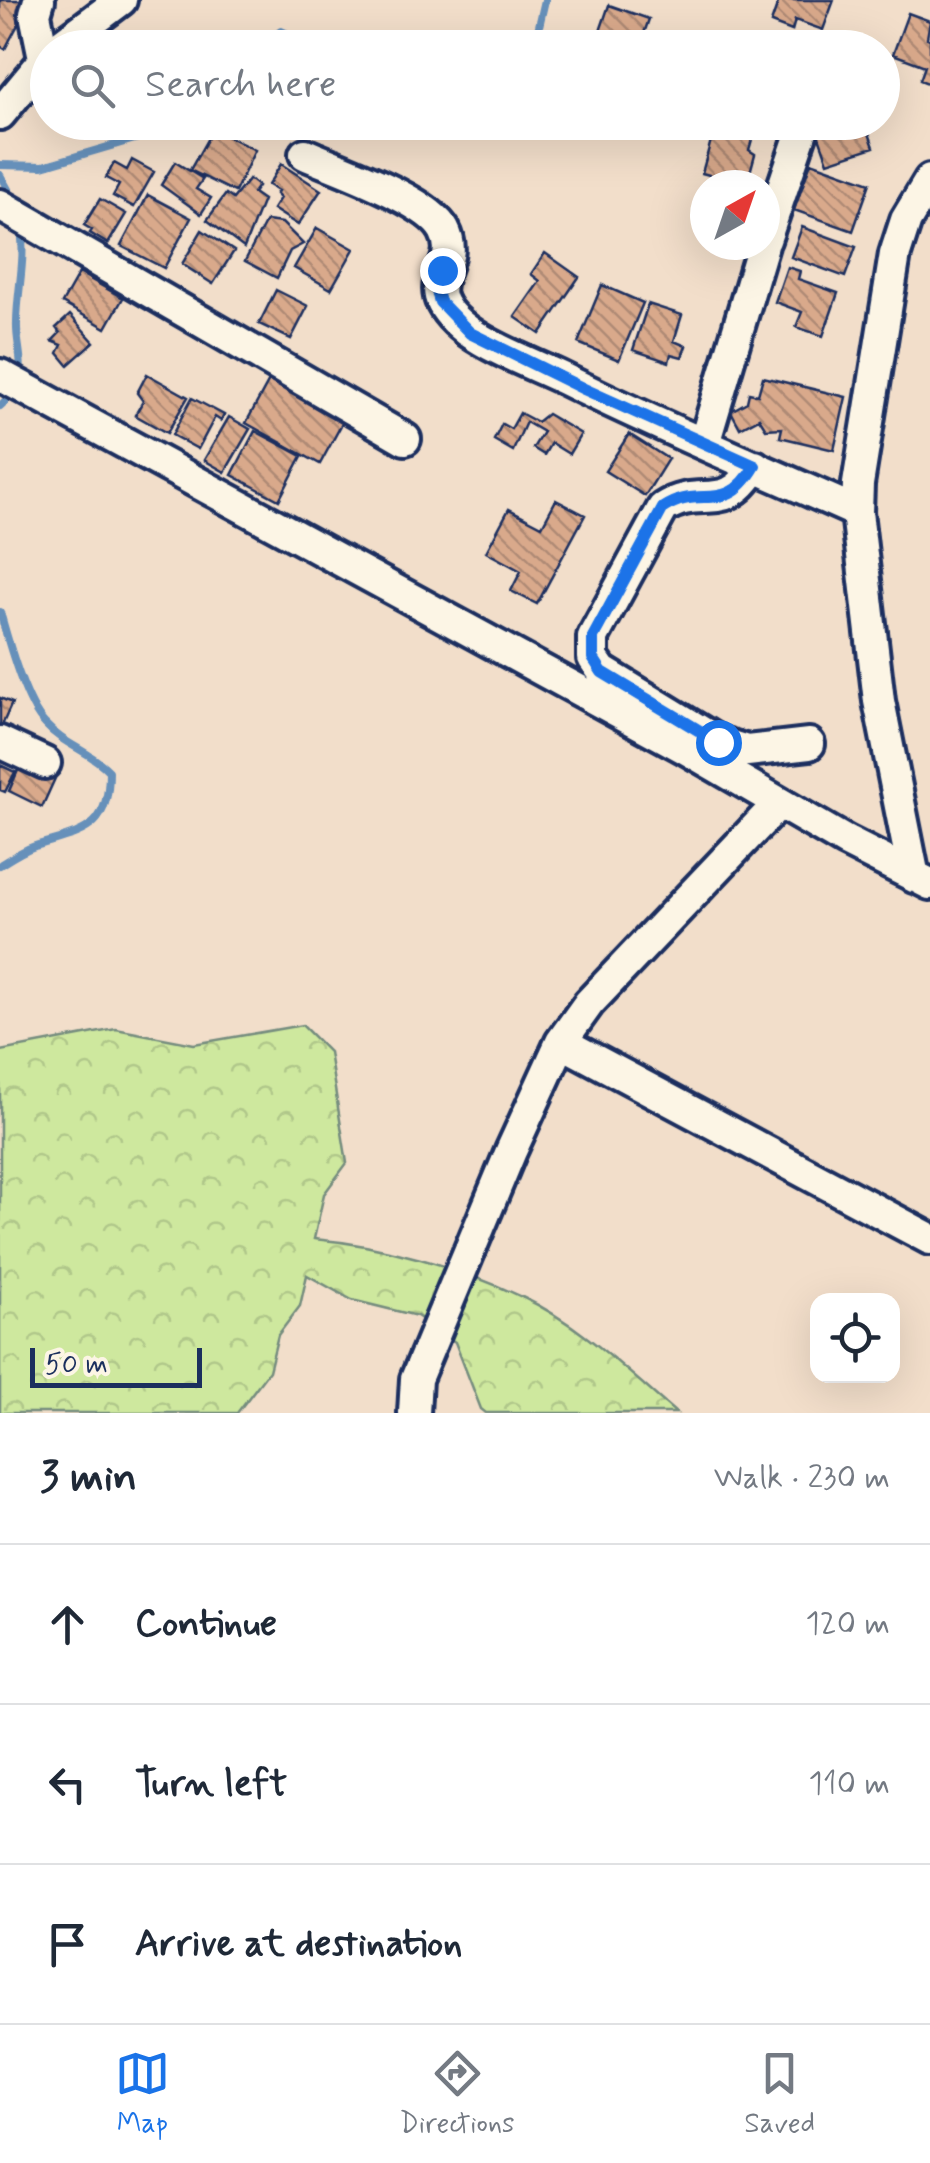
<!DOCTYPE html>
<html lang="en">
<head>
<meta charset="utf-8">
<style>
  :root { --surface:#fff; --page:#f6f6f7; --text:#1f2937; --muted:#747a83; --line:#e0e1e3; --accent:#1a73e8 }
  body { margin:0; font-family:Mynerve,sans-serif; background:var(--page); color:var(--text) }
  .controls { position:absolute; right:30px; bottom:30px; display:grid; overflow:hidden; border-radius:20px; box-shadow:0 10px 40px #0002 }
  .controls button { width:90px; height:90px; display:grid; place-items:center; padding:0; border:0; border-bottom:2px solid var(--line); background:var(--surface); color:var(--text); font:50px sans-serif }
  .compass { position:absolute; left:690px; top:170px; width:90px; height:90px; border-radius:50%; background:var(--surface); box-shadow:0 10px 40px #0002; rotate:40deg }
  .scale { position:absolute; left:30px; bottom:25px; width:172px; box-sizing:border-box; padding-left:10px; border:5px solid #1b2f5e; border-top:0; font-size:28px; line-height:35px; white-space:nowrap; color:#1b2f5e; -webkit-text-stroke:8px #fcf5e5; paint-order:stroke }
  .stop { position:absolute; width:30px; height:30px; margin:-22px; border:8px solid #1a73e8; border-radius:50%; background:#fff }
  .stop.end { background:#1a73e8; border-color:#fff; box-shadow:0 2px 10px #0008 }
  .list { margin:0; padding:0; list-style:none }
  h2 { display:flex; justify-content:space-between; align-items:center; height:130px; margin:0; padding:0 40px; font-size:42px }
  h2 small { font-size:32px; font-weight:400; color:var(--muted) }
  .list li { display:grid; grid-template-columns:65px 1fr auto; gap:30px; align-items:center; box-sizing:border-box; height:160px; padding:0 40px; border-top:2px solid var(--line) }
  .list b { display:block; font-size:38px; white-space:nowrap }
  .list em { font-size:32px; font-style:normal; color:var(--muted) }
  .icon { flex:none; width:55px; height:55px; fill:none; stroke:currentColor; stroke-width:2; stroke-linecap:round; stroke-linejoin:round }
  .map { position:relative; flex:none; width:930px; height:1413px; overflow:hidden }
  .search { position:absolute; background:var(--surface); box-shadow:0 10px 40px #0002; left:30px; right:30px; top:30px; height:110px; display:flex; align-items:center; gap:25px; box-sizing:border-box; padding:0 35px; border-radius:55px; color:var(--muted); font-size:38px }
  .sheet { height:610px; background:var(--surface) }
  nav { display:flex; justify-content:space-around; align-items:center; box-sizing:border-box; height:140px; border-top:2px solid var(--line); background:var(--surface); font-size:28px; color:var(--muted) }
  nav a { display:grid; justify-items:center; gap:5px }
  nav .on { color:var(--accent) }
  .map>svg:first-child { display:block }
  .forest { fill:url(#forest-crowns); stroke:#748c7e; stroke-width:2.5 }
  .lines { fill:none; stroke-linecap:round; stroke-linejoin:round }
  .stream { stroke:#6690ba; stroke-width:8 }
  .building { fill:url(#building-back-hatch); stroke:#1b2f5e; stroke-width:2.5 }
  .minor-casing { stroke:#1b2f5e; stroke-width:38 }
  .minor { stroke:#fcf5e5; stroke-width:30 }
  .route { stroke:#1a73e8; stroke-width:12 }
</style>
</head>
<body>
<div class="map">
<svg width="930" height="1413" viewBox="0 0 930 1413">
  <defs>
    <pattern id="forest-crowns" width="20" height="18" patternUnits="userSpaceOnUse" patternTransform="scale(2.5)"><rect width="20" height="18" fill="#cee89e"/><path d="M2 6a3 3 0 1 1 6 0M12 15a3 3 0 1 1 6 0" fill="none" stroke="#b0c78a"/></pattern>
    <pattern id="building-back-hatch" width="6" height="6" patternUnits="userSpaceOnUse" patternTransform="scale(2.5)"><rect width="6" height="6" fill="#d9a98b"/><path d="M-1 5l2 2M0 0l6 6M5-1l2 2" fill="none" stroke="#af8a75"/></pattern>
  </defs>
  <rect width="100%" height="100%" fill="#f2deca"/>
  <filter id="ink" filterUnits="userSpaceOnUse"><feTurbulence type="fractalNoise" baseFrequency=".01" numOctaves="2"/><feDisplacementMap in="SourceGraphic" scale="20" xChannelSelector="R" yChannelSelector="G"/><feConvolveMatrix kernelMatrix="1 2 1 2 8 2 1 2 1" color-interpolation-filters="sRGB"/></filter>
  <g filter="url(#ink)">
    <!-- forest -->
    <path class="forest" d="M302,1025L329,1052L347,1163L324,1194L314,1239C384,1245 459,1267 522,1297C580,1324 628,1372 676,1413H486L481,1409L455,1342L417,1316L352,1300L307,1275L300,1306L278,1335L269,1371L237,1413H0V1051L116,1029L194,1044Z"/>
    <g class="lines">
      <!-- stream -->
      <path class="stream" d="M258,48L281,31L318,48
        M534,48L545,0
        M0,165L43,166L162,131L177,122
        M0,175L15,202
        M19,380C24,361 16,342 17,323C17,290 27,257 20,225
        M0,406L15,392
        M0,612C8,640 25,704 45,724C64,745 90,751 109,771C109,831 84,831 35,846C23,850 11,858 0,865"/>
    </g>
    <!-- building -->
    <path class="building" d="M0,0H31L5,49L0,46Z
      M779,0H834L823,30L795,20L792,31L771,23Z
      M609,5L649,19L639,48H618L597,40Z
      M908,13L930,21L927,38L930,39V84L920,80L925,66L893,54Z
      M823,122H865L874,147L828,162L817,131Z
      M715,126L753,136L749,150L755,154L749,176L738,172L735,182L702,173Z
      M213,129L255,150L235,192L190,170Z
      M132,160L154,172L134,207L113,196L119,185L106,178L114,163L127,170Z
      M175,162L203,179L196,189L211,198L201,214L161,185Z
      M811,162L870,183L853,231L794,210Z
      M281,164L321,190L298,225L273,209L280,198L276,194L278,191L268,185Z
      M249,179L258,186L253,193L263,200L244,248L207,220L226,194L233,199Z
      M148,195L191,218L164,268L121,246Z
      M100,199L126,214L108,244L90,233L92,230L84,225Z
      M266,221L282,223L303,244L290,251L277,278L245,261Z
      M802,227L856,247L845,277L791,257Z
      M317,228L354,249L331,289L294,268Z
      M202,230L234,251L213,284L182,264Z
      M545,253L579,277L540,334L515,317L540,281L531,274Z
      M787,267L800,271L798,279L838,293L823,336L796,327L802,312L775,302Z
      M79,273L123,298L106,328L62,303Z
      M602,285L643,303L619,360L578,343Z
      M276,290L308,306L291,339L259,324Z
      M648,304L682,315L674,341L686,346L682,357L671,354L669,362L633,350Z
      M70,315L94,342L68,365L58,353L62,345L52,341L60,333L56,328Z
      M147,374L188,397L167,433L135,415L143,401L137,393Z
      M272,375L346,416L320,464L246,423Z
      M763,377L846,397L834,450L780,437L782,428L766,429L759,418L740,428L731,411L747,402L749,393L758,395Z
      M192,398L224,415L221,421L215,417L198,449L172,435Z
      M520,413L537,422L547,414L581,434L569,454L551,443L544,455L533,448L543,432L526,422L513,451L494,440L502,424L511,429Z
      M229,417L250,429L225,472L204,460Z
      M255,431L302,456L279,500L232,475Z
      M629,434L668,459L645,496L605,471Z
      M556,500L585,515L537,604L511,591L521,571L486,552L509,509L542,526Z
      M0,698L12,703L0,730Z
      M23,759L57,774L42,807L9,791Z
      M0,765L15,772L5,792L0,790Z"/>
    <g class="lines">
      <defs>
        <path id="minor" d="M39,0L35,14L44,58
          M57,48L121,0
          M0,114L48,56
          M305,154C338,169 427,199 444,230C465,270 407,284 468,331C496,351 533,364 564,379C660,427 759,468 857,512
          M0,205L405,439
          M765,240L805,122
          M0,375L685,748L845,841L930,884
          M704,444L763,245
          M755,466C725,517 701,483 663,508L593,637V658L602,671L718,742L747,751L809,744
          M0,742L45,763
          M914,877L879,701L857,512L858,484L895,254L906,220L930,180
          M561,1042L930,1239
          M414,1413L416,1379L511,1151L561,1042L589,1003L779,803"/>
      </defs>
      <!-- minor casing -->
      <use href="#minor" class="minor-casing"/>
      <!-- minor -->
      <use href="#minor" class="minor"/>
    </g>
  </g>
  <g class="lines" filter="url(#ink)">
    <!-- route -->
    <path class="route" d="M442,270L436,288L440,302L470,333L584,389L755,466C725,517 701,483 663,508L593,637V658L602,672L718,742"/>
  </g>
</svg>
<div class="controls">
<button><svg class="icon" aria-label="locate" viewBox="0 0 24 24"><circle cx="12" cy="12" r="6"/><path d="M12 2v4M12 18v4M2 12h4M18 12h4"/></svg></button>
</div>
<svg class="compass" viewBox="-18 -18 36 36"><path d="M0-13l5 13h-10z" fill="#e53935"/><path d="M0 13l5-13h-10z" fill="#747a83"/></svg>
<div class="scale">50 m</div>
<div class="stop" style="left:718px;top:742px"></div>
<div class="stop end" style="left:442px;top:270px"></div>
<div class="search"><svg class="icon" aria-label="search" viewBox="0 0 24 24"><circle cx="10" cy="10" r="6"/><path d="M15 15l6 6"/></svg>Search here</div>
</div>
<section class="sheet">
<h2>3 min<small>Walk · 230 m</small></h2>
<ul class="list">
<li><svg class="icon" aria-label="ahead" viewBox="0 0 24 24"><path d="M12 20V5M6 11l6-6 6 6"/></svg><div><b>Continue</b></div><em>120 m</em></li>
<li><svg class="icon" aria-label="left" viewBox="0 0 24 24"><path d="M17 20v-9H6M10 6l-5 5 5 5"/></svg><div><b>Turn left</b></div><em>110 m</em></li>
<li><svg class="icon" aria-label="arrive" viewBox="0 0 24 24"><path d="M6 21V4h12l-3 4 3 4H6"/></svg><div><b>Arrive at destination</b></div></li>
</ul>
</section>
<nav>
<a class="on"><svg class="icon" aria-label="map" viewBox="0 0 24 24"><path d="M3 6l6-2 6 2 6-2v14l-6 2-6-2-6 2zM9 4v14M15 6v14"/></svg>Map</a>
<a><svg class="icon" aria-label="directions" viewBox="0 0 24 24"><path d="M12 3l9 9-9 9-9-9zM9 14v-3h6M13 9l2 2-2 2"/></svg>Directions</a>
<a><svg class="icon" aria-label="saved" viewBox="0 0 24 24"><path d="M7 4h10v16l-5-4-5 4z"/></svg>Saved</a>
</nav>
</body>
</html>
